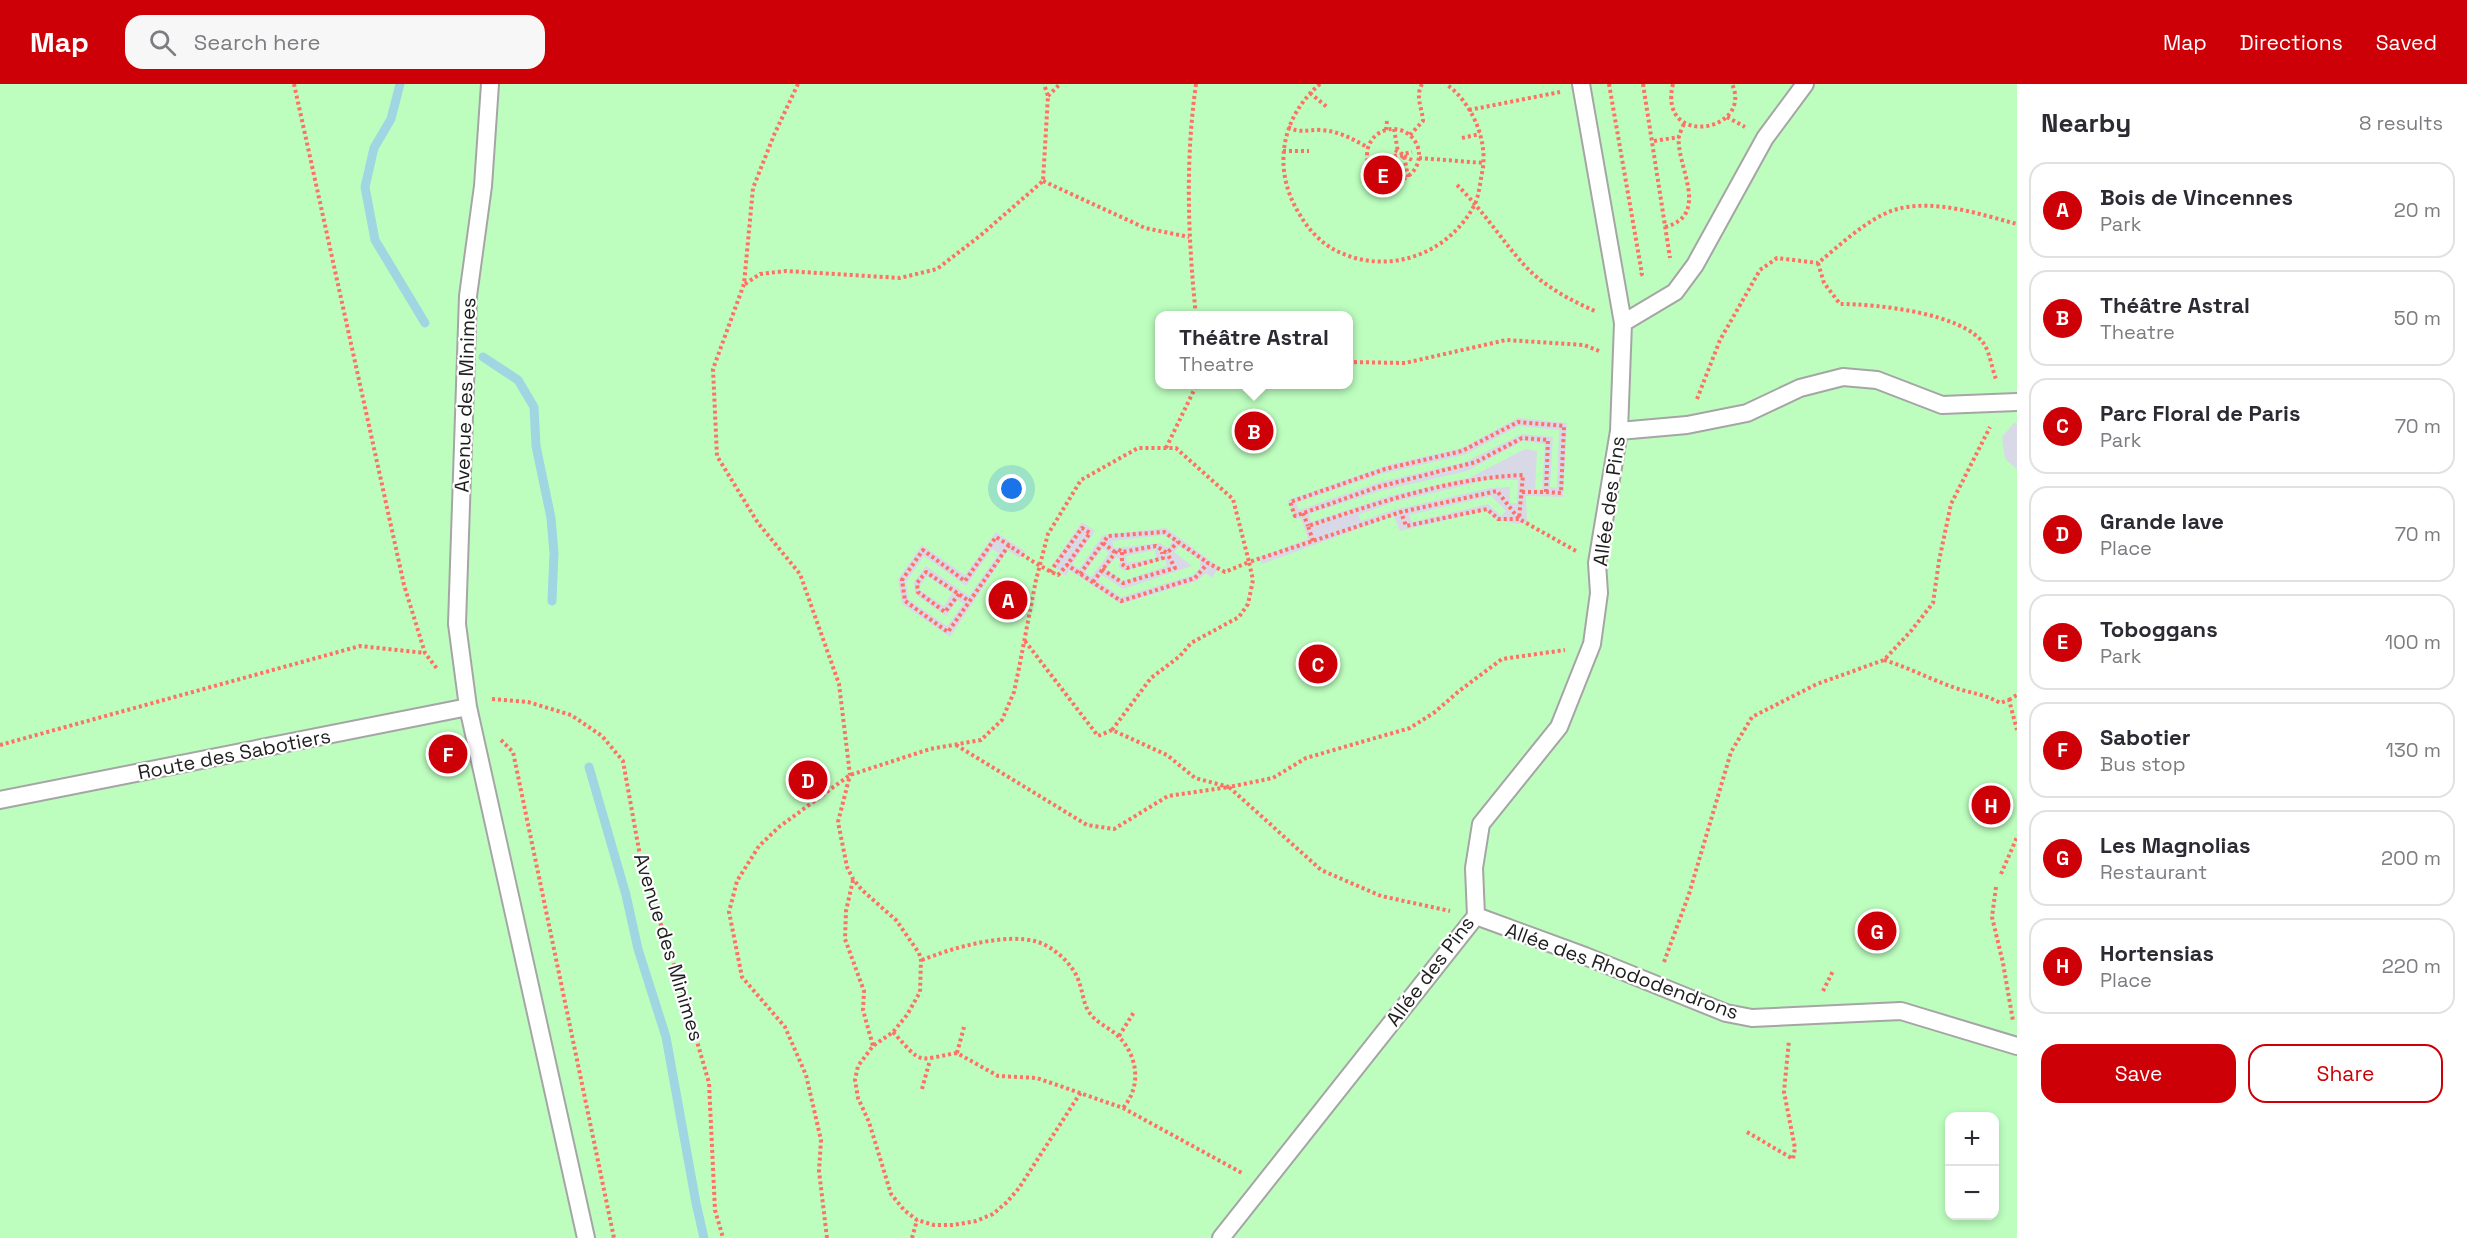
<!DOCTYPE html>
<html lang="en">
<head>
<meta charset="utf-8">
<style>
  :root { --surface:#fff; --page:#f7f7f7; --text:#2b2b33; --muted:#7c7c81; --line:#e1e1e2; --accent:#cd0008 }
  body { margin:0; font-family:"Space Grotesk",sans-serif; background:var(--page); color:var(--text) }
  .controls { position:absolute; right:18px; bottom:18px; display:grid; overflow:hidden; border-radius:12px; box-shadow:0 3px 9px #0003 }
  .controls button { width:54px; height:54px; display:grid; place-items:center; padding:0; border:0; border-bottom:2px solid var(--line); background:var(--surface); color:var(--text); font:30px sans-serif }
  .you { position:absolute; left:1012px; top:405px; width:21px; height:21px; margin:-15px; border:4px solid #fff; border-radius:50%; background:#1a73e8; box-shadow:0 0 0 9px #1a73e833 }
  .badge { display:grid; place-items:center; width:39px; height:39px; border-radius:50%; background:var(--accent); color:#fff; font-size:20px; font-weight:700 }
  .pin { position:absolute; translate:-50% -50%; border:3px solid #fff; box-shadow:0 2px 6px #0006 }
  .popup { position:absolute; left:1155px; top:227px; width:198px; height:78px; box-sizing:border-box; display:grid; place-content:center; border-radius:12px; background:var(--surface); filter:drop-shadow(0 2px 4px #0005); font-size:20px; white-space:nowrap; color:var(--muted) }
  .popup b { font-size:22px; color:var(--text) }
  .popup::after { content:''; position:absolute; left:50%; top:100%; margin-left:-12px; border:12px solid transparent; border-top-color:var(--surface) }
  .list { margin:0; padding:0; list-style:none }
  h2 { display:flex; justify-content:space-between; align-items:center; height:78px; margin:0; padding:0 24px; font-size:26px }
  h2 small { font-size:20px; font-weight:400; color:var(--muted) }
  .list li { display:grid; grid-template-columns:39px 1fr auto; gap:18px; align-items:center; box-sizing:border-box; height:96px; margin:0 12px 12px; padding:0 12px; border:2px solid var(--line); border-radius:18px }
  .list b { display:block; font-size:22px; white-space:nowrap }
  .list p { margin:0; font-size:20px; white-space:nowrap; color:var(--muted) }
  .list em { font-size:20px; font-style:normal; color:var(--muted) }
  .actions { display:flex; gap:12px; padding:18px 24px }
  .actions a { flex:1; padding:14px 0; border:2px solid var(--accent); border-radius:18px; text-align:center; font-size:21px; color:var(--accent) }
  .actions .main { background:var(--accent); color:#fff }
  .icon { flex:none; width:33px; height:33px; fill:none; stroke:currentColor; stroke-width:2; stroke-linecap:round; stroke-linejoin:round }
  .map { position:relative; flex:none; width:2017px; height:1154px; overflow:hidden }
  header { display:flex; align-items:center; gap:36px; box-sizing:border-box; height:84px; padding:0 30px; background:var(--accent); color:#fff }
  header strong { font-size:28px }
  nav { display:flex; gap:33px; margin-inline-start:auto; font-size:21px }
  .search { width:420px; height:54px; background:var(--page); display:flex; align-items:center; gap:15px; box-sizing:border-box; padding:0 21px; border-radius:18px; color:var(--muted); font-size:22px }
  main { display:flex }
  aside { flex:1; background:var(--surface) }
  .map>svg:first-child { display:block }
  .park { fill:#bdfebf; fill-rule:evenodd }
  .plaza { fill:#d8d8e6; fill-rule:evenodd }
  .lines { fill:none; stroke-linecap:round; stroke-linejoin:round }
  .stream { stroke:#a0d6e2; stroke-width:9 }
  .lane-casing { stroke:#a5a5a5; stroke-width:20 }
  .path { stroke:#ff7066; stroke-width:4; stroke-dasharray:3 3; stroke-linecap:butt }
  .lane { stroke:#fff; stroke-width:16 }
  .labels { text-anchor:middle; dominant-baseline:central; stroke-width:4.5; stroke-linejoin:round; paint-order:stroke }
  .street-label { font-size:20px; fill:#1e1e1e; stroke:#fff }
</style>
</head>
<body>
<header>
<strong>Map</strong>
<div class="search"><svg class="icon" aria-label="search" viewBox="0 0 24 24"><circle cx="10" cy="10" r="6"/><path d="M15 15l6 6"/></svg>Search here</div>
<nav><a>Map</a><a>Directions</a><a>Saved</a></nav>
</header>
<main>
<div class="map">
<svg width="2017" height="1154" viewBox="0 0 2017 1154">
  <rect width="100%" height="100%" fill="#f0ece4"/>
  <!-- park -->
  <path class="park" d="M0,0H2017V1154H0ZM1160,232H1348V300H1160ZM1950,1032H1994V1132H1950Z"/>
  <!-- plaza -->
  <path class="plaza" d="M1518,334L1567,339L1563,413L1526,412L1527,438L1518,440L1497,436L1485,427L1400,447L1394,432L1262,480L1259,473L1308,455L1301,434L1296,435L1288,416L1388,381L1462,364ZM1519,342L1559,346L1557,404L1550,403L1553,353L1522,350L1465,378L1380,398L1299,426L1296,419L1381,390L1464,371ZM1523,357L1545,360L1542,406L1535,405L1537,367L1525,365L1471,393L1389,412L1311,438L1309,430L1380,407L1467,387ZM1488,396H1518L1517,419H1510V403L1490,404L1393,426L1361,437L1358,431L1394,418ZM1491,412L1506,427L1501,432L1488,420L1412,438L1409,431Z
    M2014,339H2017V385L2005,375L2002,353Z
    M1082,438L1095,447L1072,480L1079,485L1103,451L1166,444L1219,483L1212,494L1206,489L1197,497L1121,520L1069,486L1066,492L1052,481ZM1165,451L1173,457L1168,464L1160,459L1114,464L1112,457ZM1179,462L1200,476V484L1193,491L1121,513L1098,497L1102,491L1123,505L1192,482L1174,468ZM1103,464L1109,469L1091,493L1085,488ZM1155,466L1156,474L1127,479L1126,472ZM1116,473L1121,477L1118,482L1124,487L1165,475L1167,482L1123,497L1106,485Z
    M996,448L1026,468L1019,474L1008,466L950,553L902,520L898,495L922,461L965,491ZM992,465L999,469L969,512L926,482L914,498L915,510L946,532L958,516L963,520L947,542L908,515L906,498L924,472L966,502ZM927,492L952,509L944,522L918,505Z"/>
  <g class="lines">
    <!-- stream -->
    <path class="stream" d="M400,0L391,35L374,64L365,103L375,156L425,239
      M483,273L518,296L534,323L536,362L551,434L554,469L552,517
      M589,683L626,811L638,865L666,953L696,1119L704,1154"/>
    <defs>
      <path id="lane" d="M490,0L483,102L468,212L457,540L468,623L586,1154
        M1623,239L1675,208L1695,181L1765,54L1805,0
        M1619,347L1687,341L1747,329L1800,304L1843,293L1877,296L1942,321L2017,318
        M0,716L468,623
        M1476,832L1585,872L1726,929L1752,934L1901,927L2017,962
        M1221,1154L1476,832L1474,784L1481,740L1559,643L1592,560L1599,509L1597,479L1619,347L1623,239L1581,0"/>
    </defs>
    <!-- lane casing -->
    <use href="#lane" class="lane-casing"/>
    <!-- path -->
    <path class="path" d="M294,0L404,501L425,569L438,586
      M798,0L774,51L753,104L744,200L713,285L717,372L758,439L800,490L839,600L850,691L838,738L847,783L853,795L862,806L896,836L919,869L921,876L920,908L907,931L893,948L873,962L858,982L855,996L858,1014L869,1038L891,1110L904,1126L917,1136L934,1141H953L976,1137L993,1130L1007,1118L1019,1104L1081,1008
      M1196,0C1185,78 1188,154 1196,232
      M1320,0C1280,34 1272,87 1300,131C1308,145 1321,159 1335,166C1386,193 1449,171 1475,120C1479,111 1480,99 1482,89C1489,58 1472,18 1446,0
      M1609,0L1642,190L1638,192
      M1643,0L1670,174
      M1673,0C1657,65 1754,48 1732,0
      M1310,9L1327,23
      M1048,12L1060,0
      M1469,26L1560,8
      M1727,33L1745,43
      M1288,43C1301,50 1308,45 1321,46C1338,47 1353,55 1367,63
      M1367 71a26 26 0 1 1 52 0a26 26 0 1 1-52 0Z
      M1394,45L1398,68
      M1386,46L1387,37
      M1410,51L1423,37C1422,23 1415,13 1422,0
      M1462,54L1480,50
      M1654,57L1679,53
      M1395,66L1404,71L1408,93
      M1283,67H1309
      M1394,72L1412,68
      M1404,72L1412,76
      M1419,74L1484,79
      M1398,79L1403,72
      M1043,97L1145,144L1189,153
      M1457,101C1483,126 1502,157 1526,183C1545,203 1572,217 1597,228
      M1665,143C1712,131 1675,80 1679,52C1680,48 1683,43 1684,39
      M1818,179L1824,199L1840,220C1876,220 1963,229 1984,260C1990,269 1992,285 1996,295
      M745,200L760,190L786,187L900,194L937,185L981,151L1043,97L1048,12L1044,0
      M1348,278L1405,279L1506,256L1584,261L1599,267
      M1697,315L1720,256L1760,186L1777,174L1818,179C1839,162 1867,135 1894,126C1933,114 1979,130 2017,140
      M1166,364L1197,300
      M1522,408H1546L1548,356L1522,354L1476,378L1378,403L1295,432L1290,418L1385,385L1462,367L1518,338L1564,342L1561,409L1546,408
      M1303,429L1308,442
      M1313,457L1308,442C1378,419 1449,394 1523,391L1519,435H1498L1487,425L1406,442L1401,428
      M1103,459L1116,469
      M1122,468V480L1127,484L1163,474L1162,468
      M1102,485L1123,499L1175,484L1167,469
      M1050,488L1082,444L1090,449L1067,481
      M1080,490L1108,452L1164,448L1208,479
      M1093,498L1118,465L1122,468L1156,462L1167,469L1178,458
      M959,510L945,528L918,508L917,499L926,488L969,517
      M1025,557L1098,652L1112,646L1167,671L1195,694L1229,703L1273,694L1306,674L1410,644L1435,628L1459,607L1502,575L1565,566
      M1884,576C1907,583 1928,594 1950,602C1967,609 1983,609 2000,619L2009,616L2017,646
      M492,615L528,618L571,631L602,652L623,677L642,783L681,902L709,999L715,1126L723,1154
      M2009,616L2017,611
      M1112,646L1151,594L1180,572L1191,559L1239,533L1248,520L1253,496L1249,478L1401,428L1497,407L1519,435L1576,467
      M501,656L513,668L614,1154
      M0,661L360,562L425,569
      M956,661L1087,741L1114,745L1168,712L1229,703L1321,786L1381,812L1450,827
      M2001,790L2017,753
      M853,796L846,827L845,855L864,907L863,926L873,962
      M1996,803L1992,833L2003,879L2013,937
      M922,876C952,864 1006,848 1038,858C1054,863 1074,881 1079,898C1083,908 1083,919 1089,928C1095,938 1108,943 1117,951C1138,971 1142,1002 1123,1024
      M1664,878L1689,810L1731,668L1752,633L1817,600L1884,576L1911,547L1933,519L1939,477L1951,420L1990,343
      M1823,907L1833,887
      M893,948C924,982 915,976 957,969L998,992L1037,994L1123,1024L1242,1089
      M1119,952L1134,928
      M957,969L964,943
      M922,1005L930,976
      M1747,1048L1793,1075L1795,1064L1784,1008L1789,956
      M827,1154L819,1087L821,1056L806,991L785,943L742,893L729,828L737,797L759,762L779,743L850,691L930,665L981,656L1002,636L1014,608L1019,584L1036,496L1048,450L1081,396L1138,364H1176L1233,415L1249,478L1225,488L1208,479L1195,494L1121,517L1067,481L1058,491C1035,481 1017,466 996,453L965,497L923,466L902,496L905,517L948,548L1009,461
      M912,1154L917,1136"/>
    <!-- lane -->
    <use href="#lane" class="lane"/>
  </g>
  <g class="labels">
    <!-- street labels -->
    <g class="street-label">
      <text transform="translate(465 311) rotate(-88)">Avenue des Minimes</text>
      <text transform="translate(1609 417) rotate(-82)">Allée des Pins</text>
      <text transform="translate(234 670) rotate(-11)">Route des Sabotiers</text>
      <text transform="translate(669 863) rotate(73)">Avenue des Minimes</text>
      <text transform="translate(1430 887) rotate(-53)">Allée des Pins</text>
      <text transform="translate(1622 887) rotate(20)">Allée des Rhododendrons</text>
    </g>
  </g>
</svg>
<div class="controls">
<button>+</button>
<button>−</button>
</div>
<div class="you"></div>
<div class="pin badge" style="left:1008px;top:516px">A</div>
<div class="pin badge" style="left:1254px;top:347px">B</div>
<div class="popup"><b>Théâtre Astral</b>Theatre</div>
<div class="pin badge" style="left:1318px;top:580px">C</div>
<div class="pin badge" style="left:808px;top:696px">D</div>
<div class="pin badge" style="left:1383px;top:91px">E</div>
<div class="pin badge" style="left:448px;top:670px">F</div>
<div class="pin badge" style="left:1877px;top:847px">G</div>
<div class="pin badge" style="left:1991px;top:721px">H</div>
</div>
<aside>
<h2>Nearby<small>8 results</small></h2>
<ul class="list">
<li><span class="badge">A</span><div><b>Bois de Vincennes</b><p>Park</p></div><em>20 m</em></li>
<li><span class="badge">B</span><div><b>Théâtre Astral</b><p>Theatre</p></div><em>50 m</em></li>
<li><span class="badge">C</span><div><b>Parc Floral de Paris</b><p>Park</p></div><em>70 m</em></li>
<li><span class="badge">D</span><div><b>Grande lave</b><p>Place</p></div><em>70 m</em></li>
<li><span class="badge">E</span><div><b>Toboggans</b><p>Park</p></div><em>100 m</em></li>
<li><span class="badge">F</span><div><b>Sabotier</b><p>Bus stop</p></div><em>130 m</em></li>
<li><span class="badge">G</span><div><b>Les Magnolias</b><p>Restaurant</p></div><em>200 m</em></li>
<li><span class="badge">H</span><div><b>Hortensias</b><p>Place</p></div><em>220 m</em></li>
</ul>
<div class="actions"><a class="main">Save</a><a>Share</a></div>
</aside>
</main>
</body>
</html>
